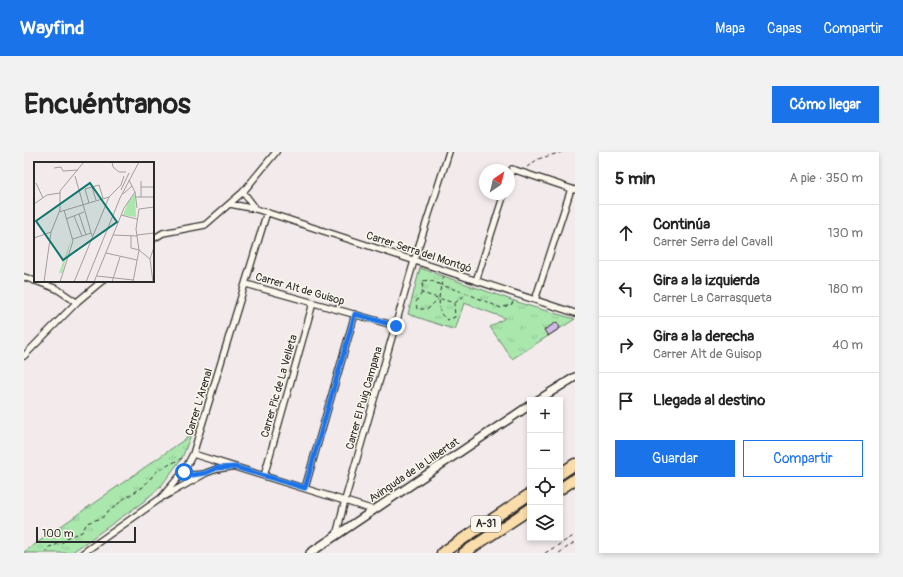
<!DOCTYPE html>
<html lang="es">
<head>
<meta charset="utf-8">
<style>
  :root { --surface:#fff; --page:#f2f2f2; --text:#222; --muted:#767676; --line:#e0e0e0; --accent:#1a73e8 }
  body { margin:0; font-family:Pangolin,sans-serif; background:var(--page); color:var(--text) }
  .controls { position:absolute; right:12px; bottom:12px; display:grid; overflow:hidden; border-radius:0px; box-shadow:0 2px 6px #0003 }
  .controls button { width:36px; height:36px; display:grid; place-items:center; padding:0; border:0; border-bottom:1px solid var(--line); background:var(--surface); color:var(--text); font:20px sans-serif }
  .compass { position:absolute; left:455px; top:12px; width:36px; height:36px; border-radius:50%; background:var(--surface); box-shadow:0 2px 6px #0003; rotate:35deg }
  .scale { position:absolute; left:12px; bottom:10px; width:100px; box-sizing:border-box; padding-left:4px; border:2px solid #2b2b2b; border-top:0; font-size:11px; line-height:14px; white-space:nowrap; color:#2b2b2b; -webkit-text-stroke:3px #fbf7ec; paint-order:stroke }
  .stop { position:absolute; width:12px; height:12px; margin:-9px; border:3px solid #1a73e8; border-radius:50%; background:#fff }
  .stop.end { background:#1a73e8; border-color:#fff; box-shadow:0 1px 4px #0008 }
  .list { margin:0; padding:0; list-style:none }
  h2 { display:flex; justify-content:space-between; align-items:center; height:52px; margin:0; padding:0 16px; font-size:17px }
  h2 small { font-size:13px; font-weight:400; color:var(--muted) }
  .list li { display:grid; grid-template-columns:26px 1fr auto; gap:12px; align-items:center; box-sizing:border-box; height:56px; padding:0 16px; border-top:1px solid var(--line) }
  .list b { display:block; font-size:15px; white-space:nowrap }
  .list p { margin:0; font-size:13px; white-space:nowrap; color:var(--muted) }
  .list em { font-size:13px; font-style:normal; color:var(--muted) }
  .actions { display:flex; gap:8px; padding:12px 16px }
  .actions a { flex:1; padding:9px 0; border:1px solid var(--accent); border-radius:0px; text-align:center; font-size:14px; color:var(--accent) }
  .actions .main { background:var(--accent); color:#fff }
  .icon { flex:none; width:22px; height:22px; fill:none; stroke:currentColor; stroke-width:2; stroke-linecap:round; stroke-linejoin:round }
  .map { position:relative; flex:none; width:551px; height:401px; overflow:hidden; border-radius:0px }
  header { display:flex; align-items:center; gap:24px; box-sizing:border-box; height:56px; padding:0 20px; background:var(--accent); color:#fff }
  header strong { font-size:19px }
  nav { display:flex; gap:22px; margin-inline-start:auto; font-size:14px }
  .intro { display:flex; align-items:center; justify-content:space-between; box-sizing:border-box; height:96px; padding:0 24px }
  h1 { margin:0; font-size:28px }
  .button { padding:10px 18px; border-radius:0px; background:var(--accent); color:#fff; font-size:14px; font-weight:700 }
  main { display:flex; gap:24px; padding:0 24px }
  aside { flex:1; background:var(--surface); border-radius:0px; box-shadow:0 2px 6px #0003 }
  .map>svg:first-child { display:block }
  .park { fill:url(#park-tufts); stroke:#6a896c }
  .building { fill:#d2b9e8; stroke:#2b2b2b }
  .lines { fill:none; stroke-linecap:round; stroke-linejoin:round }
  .minor-casing { stroke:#2b2b2b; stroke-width:8 }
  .tertiary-casing { stroke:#2b2b2b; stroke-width:10 }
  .motorway-casing { stroke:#2b2b2b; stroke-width:13 }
  .path { stroke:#2b2b2b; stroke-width:1; stroke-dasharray:4 3; stroke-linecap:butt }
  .minor { stroke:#fbf7ec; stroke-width:5.5 }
  .tertiary { stroke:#fbf7ec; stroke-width:7 }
  .motorway { stroke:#fbdcab; stroke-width:10 }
  .route { stroke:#1a73e8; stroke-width:5 }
  .labels { text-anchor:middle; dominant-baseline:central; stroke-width:3; stroke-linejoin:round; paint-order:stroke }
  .shield { fill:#fbf7ec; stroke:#696865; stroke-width:1 }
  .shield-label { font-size:10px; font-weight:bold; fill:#2b2b2b }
  .street-label { font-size:11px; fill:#2b2b2b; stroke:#fbf7ec }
  .inset-road { fill:none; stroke:#a39e9e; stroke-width:1 }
  .view { fill:#0f766e; fill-opacity:0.15; stroke:#0f766e; stroke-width:2 }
  .inset-edge { fill:none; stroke:#2b2b2b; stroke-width:2 }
</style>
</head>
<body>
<header>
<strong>Wayfind</strong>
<nav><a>Mapa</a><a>Capas</a><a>Compartir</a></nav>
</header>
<div class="intro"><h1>Encuéntranos</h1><a class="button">Cómo llegar</a></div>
<main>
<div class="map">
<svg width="551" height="401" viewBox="0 0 551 401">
  <defs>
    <pattern id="park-tufts" width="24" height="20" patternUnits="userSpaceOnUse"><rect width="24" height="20" fill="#aae7ad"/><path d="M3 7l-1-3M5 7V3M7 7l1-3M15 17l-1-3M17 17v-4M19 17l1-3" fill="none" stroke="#92c695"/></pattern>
  </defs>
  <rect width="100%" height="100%" fill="#f3ebeb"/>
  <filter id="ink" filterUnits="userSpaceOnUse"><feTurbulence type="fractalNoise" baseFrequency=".025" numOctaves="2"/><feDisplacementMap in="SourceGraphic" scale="8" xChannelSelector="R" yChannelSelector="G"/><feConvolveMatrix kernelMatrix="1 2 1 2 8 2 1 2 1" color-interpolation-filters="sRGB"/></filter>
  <g filter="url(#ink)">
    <!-- park -->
    <path class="park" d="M396,116L502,153L551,167L488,207L466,175L481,166L440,151L431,178L384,162Z
      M167,283L158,306L137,334L119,350L47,401H0V400Z"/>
    <!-- building -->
    <path class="building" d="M533,170L536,176L524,184L520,178Z"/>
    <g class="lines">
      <defs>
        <path id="minor" d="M485,26L488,17L551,38
          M219,40L232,57
          M206,52L232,57L551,161
          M129,87L139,81L181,73L219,40L252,0
          M0,125L11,129
          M12,129L33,137L52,150
          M452,129L480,42
          M222,132L372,174
          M511,148L547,37
          M0,204L54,149L78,129
          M169,302L350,358
          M160,319L168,323L179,322
          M240,324L289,151
          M281,336L331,162
          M141,344L182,321L193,317L207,315
          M312,384L321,348L390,109L425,0
          M59,401L137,346L160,319L169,302L243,60"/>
        <path id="tertiary" d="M514,248L551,225
          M286,401L506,253"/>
        <path id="motorway" d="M536,322L551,312
          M536,337L551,327
          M418,401L506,342
          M440,401L506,357"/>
      </defs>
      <!-- minor casing -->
      <use href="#minor" class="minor-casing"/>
      <!-- tertiary casing -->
      <use href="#tertiary" class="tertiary-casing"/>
      <!-- motorway casing -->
      <use href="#motorway" class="motorway-casing"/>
      <!-- path -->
      <path class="path" d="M503,15L514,7L538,0
        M420,124L417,133L442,141L477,156L488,152L490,148
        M398,141L392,150L393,157H404L414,147
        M415,146L417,133L405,128L399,129L398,141L430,151L431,165L423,168L416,161L415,146
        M431,151L442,142
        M20,401L25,395L38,391L44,385L58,380L63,371L77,366L101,346L119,335L133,319L160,305
        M521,401L551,383
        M535,401L551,390"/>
      <!-- minor -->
      <use href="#minor" class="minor"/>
      <!-- tertiary -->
      <use href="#tertiary" class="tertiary"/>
      <!-- motorway -->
      <use href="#motorway" class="motorway"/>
    </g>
  </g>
  <g class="lines" filter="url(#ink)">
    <!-- route -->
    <path class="route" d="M160,320L168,323L182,321L193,316L211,315L281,336L331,162L372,174"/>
  </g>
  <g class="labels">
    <!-- shield labels -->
    <rect class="shield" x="447" y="364" width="30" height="16" rx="3"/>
    <g class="shield-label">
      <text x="462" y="372">A-31</text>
    </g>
    <!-- street labels -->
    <g class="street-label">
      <text transform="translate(395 100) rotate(18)">Carrer Serra del Montgó</text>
      <text transform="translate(276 137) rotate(16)">Carrer Alt de Guisop</text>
      <text transform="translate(255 234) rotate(-74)">Carrer Pic de La Velleta</text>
      <text transform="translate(340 246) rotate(-74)">Carrer El Puig Campana</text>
      <text transform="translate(175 250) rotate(-73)">Carrer L'Arenal</text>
      <text transform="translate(390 318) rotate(-34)">Avinguda de la Llibertat</text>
    </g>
  </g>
  <!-- overview -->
  <g transform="translate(10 10)">
    <rect width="120" height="120" fill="#f3ebeb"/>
    <path d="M101,32L102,55L89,53L94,40Z" fill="#aae7ad"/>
    <path d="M38,75L28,111H25Z" fill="#aae7ad"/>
    <path class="inset-road" d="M78,0L79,5L85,10H92M20,6L27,5L29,9L44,8M41,14L58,74M95,18L101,30L103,46M2,21L9,36M58,25L62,38M107,25H120M87,28L95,11M89,32L98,24M102,35H120M107,35V19M55,41L51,27L65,23L69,36M0,42L13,33L26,31M105,47L120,45M25,50L75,35M45,52L52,73M87,53L103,57M40,54L48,74M32,57L50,50M79,73L103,74M103,73L120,71M97,74V86L105,88L116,97M0,76L17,70M39,77L57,71M72,91L103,98M63,114L99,118M10,120L17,70L26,48V29L50,0M26,120L39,79L30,48M40,120L75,35L87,23L90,14M52,120L86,36L105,0M60,120L90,46L101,30M78,120L86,95M99,120L105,88L102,67L105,47M119,120L116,97L120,85"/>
    <path class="view" d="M56,21L83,60L29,98L2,59Z"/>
    <rect width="120" height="120" class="inset-edge"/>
  </g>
</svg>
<div class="controls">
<button>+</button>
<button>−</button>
<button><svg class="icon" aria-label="locate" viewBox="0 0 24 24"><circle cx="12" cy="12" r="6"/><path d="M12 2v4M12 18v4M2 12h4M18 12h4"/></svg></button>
<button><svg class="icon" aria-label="layers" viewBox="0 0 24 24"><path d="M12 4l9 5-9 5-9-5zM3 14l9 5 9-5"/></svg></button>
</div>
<svg class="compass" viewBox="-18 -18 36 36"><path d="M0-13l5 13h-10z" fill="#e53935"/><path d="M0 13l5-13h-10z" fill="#767676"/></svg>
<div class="scale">100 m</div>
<div class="stop" style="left:160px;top:320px"></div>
<div class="stop end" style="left:372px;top:174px"></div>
</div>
<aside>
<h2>5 min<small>A pie · 350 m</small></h2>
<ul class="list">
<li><svg class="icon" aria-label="ahead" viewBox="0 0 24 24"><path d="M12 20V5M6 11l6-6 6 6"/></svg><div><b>Continúa</b><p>Carrer Serra del Cavall</p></div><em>130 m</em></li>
<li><svg class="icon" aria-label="left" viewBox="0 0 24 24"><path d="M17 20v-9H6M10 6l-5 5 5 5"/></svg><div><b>Gira a la izquierda</b><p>Carrer La Carrasqueta</p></div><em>180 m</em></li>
<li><svg class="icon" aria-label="right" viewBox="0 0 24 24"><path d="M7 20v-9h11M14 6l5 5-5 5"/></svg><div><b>Gira a la derecha</b><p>Carrer Alt de Guisop</p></div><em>40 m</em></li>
<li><svg class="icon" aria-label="arrive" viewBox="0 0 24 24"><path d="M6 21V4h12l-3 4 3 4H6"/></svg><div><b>Llegada al destino</b></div></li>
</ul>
<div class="actions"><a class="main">Guardar</a><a>Compartir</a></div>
</aside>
</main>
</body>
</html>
